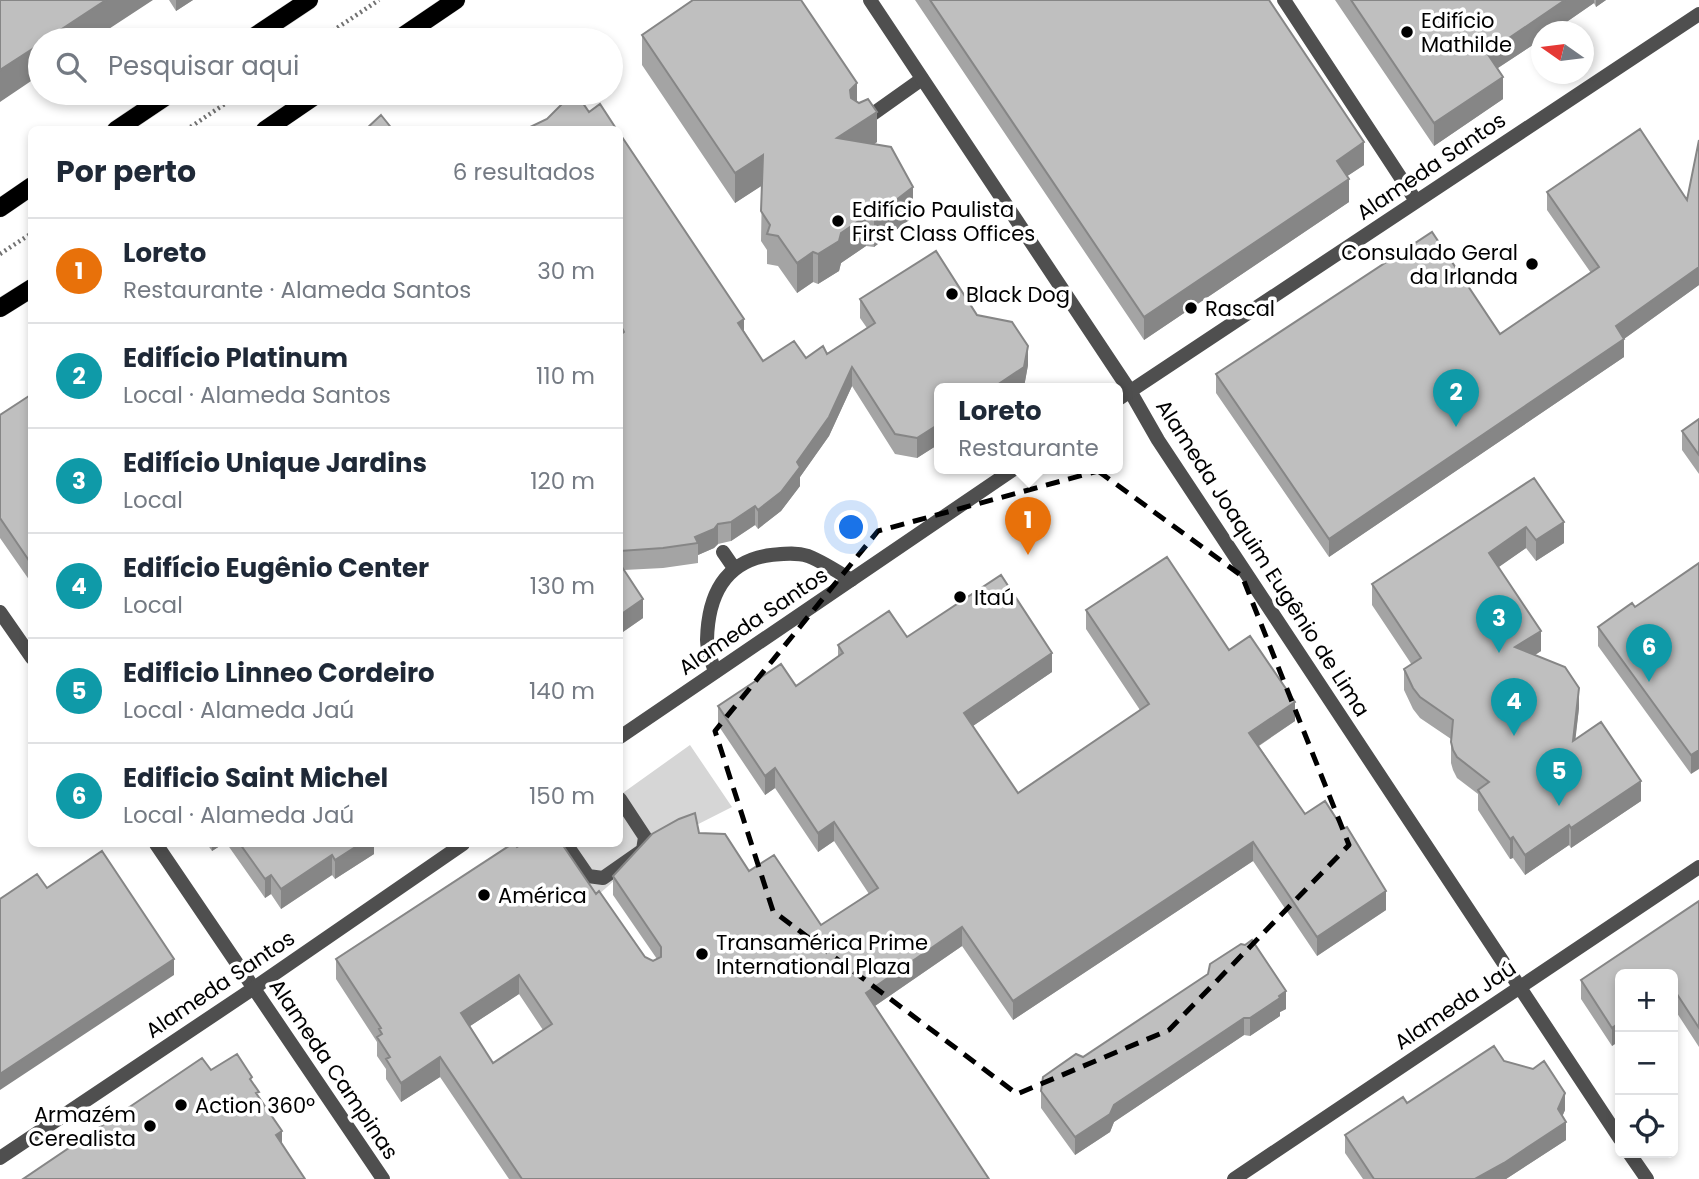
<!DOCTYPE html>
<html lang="pt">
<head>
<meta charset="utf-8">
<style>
  :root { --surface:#fff; --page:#f6f6f7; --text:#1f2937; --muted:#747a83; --line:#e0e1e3; --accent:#ea580c }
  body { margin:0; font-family:Poppins,sans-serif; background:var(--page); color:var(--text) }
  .controls { position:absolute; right:21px; bottom:21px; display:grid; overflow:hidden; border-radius:10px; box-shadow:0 4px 10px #0003 }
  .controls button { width:63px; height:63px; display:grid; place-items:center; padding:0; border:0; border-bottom:2px solid var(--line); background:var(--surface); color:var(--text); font:35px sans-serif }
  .compass { position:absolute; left:1531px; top:21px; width:63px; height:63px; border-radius:50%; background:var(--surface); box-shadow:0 4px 10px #0003; rotate:284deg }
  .you { position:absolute; left:852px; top:528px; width:24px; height:24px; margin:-18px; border:5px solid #fff; border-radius:50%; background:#1a73e8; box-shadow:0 0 0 10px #1a73e833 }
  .badge { display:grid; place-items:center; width:46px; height:46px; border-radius:50%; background:var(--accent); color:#fff; font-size:23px; font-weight:700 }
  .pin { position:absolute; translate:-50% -58px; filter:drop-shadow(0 2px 4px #0008) }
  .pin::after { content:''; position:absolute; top:37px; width:24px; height:21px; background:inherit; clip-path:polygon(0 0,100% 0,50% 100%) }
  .popup { position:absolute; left:934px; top:383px; width:189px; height:91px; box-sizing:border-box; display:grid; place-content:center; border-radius:10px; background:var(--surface); filter:drop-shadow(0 2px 5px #0005); font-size:23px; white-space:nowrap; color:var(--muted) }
  .popup b { font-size:26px; color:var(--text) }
  .popup::after { content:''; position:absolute; left:50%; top:100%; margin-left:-14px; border:14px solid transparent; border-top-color:var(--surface) }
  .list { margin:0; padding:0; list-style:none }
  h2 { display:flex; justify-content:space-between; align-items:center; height:91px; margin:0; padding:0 28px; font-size:30px }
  h2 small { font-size:23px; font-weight:400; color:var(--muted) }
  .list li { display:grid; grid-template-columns:46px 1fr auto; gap:21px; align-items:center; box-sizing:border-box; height:105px; padding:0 28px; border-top:2px solid var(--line) }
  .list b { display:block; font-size:26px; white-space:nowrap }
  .list p { margin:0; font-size:23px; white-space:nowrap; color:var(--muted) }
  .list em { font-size:23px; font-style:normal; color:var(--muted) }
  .icon { flex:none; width:38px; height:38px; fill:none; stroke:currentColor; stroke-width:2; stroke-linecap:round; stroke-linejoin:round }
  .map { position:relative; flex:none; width:1699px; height:1179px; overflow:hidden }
  .search { position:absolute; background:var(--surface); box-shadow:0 4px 10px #0003; left:28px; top:28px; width:595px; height:77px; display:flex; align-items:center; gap:18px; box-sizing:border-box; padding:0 24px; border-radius:38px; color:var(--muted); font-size:26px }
  .panel { position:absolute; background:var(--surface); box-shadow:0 4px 10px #0003; left:28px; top:126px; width:595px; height:721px; border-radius:10px }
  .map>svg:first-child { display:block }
  .green { fill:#d6d6d6 }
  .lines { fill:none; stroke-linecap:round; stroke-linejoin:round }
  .primary-casing { stroke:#dbdbdb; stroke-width:19 }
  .path { stroke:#717171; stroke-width:4.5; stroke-dasharray:2 3.5; stroke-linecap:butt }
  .service { stroke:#4f4f4f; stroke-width:14 }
  .minor { stroke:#4f4f4f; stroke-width:14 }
  .tertiary { stroke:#4f4f4f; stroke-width:14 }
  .primary { stroke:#000; stroke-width:18 }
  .wall { fill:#a4a4a4; fill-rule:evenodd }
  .shaded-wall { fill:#868686 }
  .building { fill:#bfbfbf; stroke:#868686; stroke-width:2; fill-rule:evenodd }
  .marked { fill:none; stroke:#000; stroke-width:5; stroke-dasharray:14 9; stroke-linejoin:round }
  .poi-dot { fill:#000; stroke:#fff; stroke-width:2.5 }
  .labels { text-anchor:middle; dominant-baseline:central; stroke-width:7; stroke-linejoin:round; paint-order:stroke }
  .poi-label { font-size:21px; fill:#000; stroke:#fff; text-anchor:start }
  .street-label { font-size:21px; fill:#000; stroke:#fff }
</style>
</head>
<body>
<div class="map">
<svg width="1699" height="1179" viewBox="0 0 1699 1179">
  <rect width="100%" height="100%" fill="#fff"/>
  <!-- green -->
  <path class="green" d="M690,745L732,807L651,848L589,903L550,844H620V795Z"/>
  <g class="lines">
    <defs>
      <path id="primary" d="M249,40L309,0
        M397,40L456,0
        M116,130L171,93
        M265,130L319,93
        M0,208L32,186
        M0,308L32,288"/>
    </defs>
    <!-- primary casing -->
    <use href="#primary" class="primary-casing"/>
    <!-- path -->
    <path class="path" d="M319,40L379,0
      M186,130L241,93
      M0,254L32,233"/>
    <!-- service -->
    <path class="service" d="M1284,0L1416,201
      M860,123L922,79
      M723,552L734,568
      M715,672C712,662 707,650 707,640C708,596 724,561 771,555C783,554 795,552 808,556C823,562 837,571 851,580
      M566,844L588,876L603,878L643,850L645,837L620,799"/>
    <!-- minor -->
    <path class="minor" d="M870,0L1130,391L1158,440L1620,1139
      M0,612L32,658
      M156,844L383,1179
      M1629,1153L1647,1179
      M1234,1179L1699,867"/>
    <!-- tertiary -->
    <path class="tertiary" d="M1117,400L1699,14
      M620,737L1014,469
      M0,1158L254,988L463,844"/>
    <!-- primary -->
    <use href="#primary" class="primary"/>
  </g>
  <!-- wall -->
  <path class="wall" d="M169,0H193L176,11Z
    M915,0H1269L1364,165L1347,176L1349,202L1144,340Z
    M1335,0H1606L1596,7L1594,3L1552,32H1542V39L1498,68L1503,99L1434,146Z
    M642,35L857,101L877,142L874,144L913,217L874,247L866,246L841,263L839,271L818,284L813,282L797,293L778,266L767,264V250L761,241L762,185L735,203L642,65Z
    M620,134L763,361L806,358L827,354L867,328L860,318V299L977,315L1028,365L1024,387L1020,389H939V444L917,458L895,454L852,386L829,436L800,477V486L781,511L758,529L755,525L731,541L718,544L714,548L698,555V563L663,568L624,570L643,618L620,634Z
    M1547,192L1699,285L1624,339V357L1329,557L1216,393V374L1500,334L1591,273L1547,210Z
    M32,394V584L0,538V415Z
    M1699,419V474L1682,450V431Z
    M1534,478L1564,543L1536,561L1526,548L1498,567L1541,651L1535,655L1579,708L1575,739L1641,801L1571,848L1569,845L1525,875L1513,858L1510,859L1478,810V794L1457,778L1453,770L1451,763V739L1420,718L1413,709L1404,690V669L1412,665L1372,605V584Z
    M1699,563L1691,774L1598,646V627L1635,607Z
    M1086,610L1229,650L1295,721L1259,746L1305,814L1386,910L1317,956L1253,861L1013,1020L962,946L875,1006L989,1179H509L440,1077L401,1102L386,1079V1069L377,1056V1042L336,979V959L517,847L596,894L645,957L653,961L657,959L613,895V876L699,833L821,925L869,894L834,841L818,852L775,788L765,795L718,725V706L796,686L838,656V645L907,637L1052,672L973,726L1018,793L1140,710L1086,629ZM519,994L543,1030L493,1063L470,1026Z
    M207,844H223L212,851Z
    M227,844H374V854L335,879L332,875L281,909L271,894L265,898Z
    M1699,901V1047L1673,1007V974L1612,1046L1581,999V980Z
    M1208,974L1286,1009L1280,1012V1016L1250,1036L1244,1035L1114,1122L1110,1132L1075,1155L1041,1108V1091L1083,1057Z
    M1504,1061L1565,1110L1562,1117L1566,1140L1506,1179H1363L1345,1153V1135L1407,1103Z"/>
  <!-- shaded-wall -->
  <path class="shaded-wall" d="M106,0H153L92,40H45Z
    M176,0H193L176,11Z
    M1565,0H1594V3L1552,32H1542V39L1487,75V53Z
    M1596,0H1606L1596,7Z
    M40,44V75L0,102V70Z
    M1503,77V99L1434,146V123Z
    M857,83V113L850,120V90Z
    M877,112V142L837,168V138Z
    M1364,142V165L1337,183V161Z
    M763,155V185L735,203V173Z
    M1349,179V202L1144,340V317Z
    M913,187V217L874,247V217Z
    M866,216V246L841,263L839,271L818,284V254L841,233Z
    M813,252V282L797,293V263Z
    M1699,267V285L1621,341L1624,339V357L1329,557V539L1616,326Z
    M744,319V338L738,323Z
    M1028,346V365L1024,387L1020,389H994V387Z
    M852,367V386L829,436L800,477V486L781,511L758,529V510L797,462Z
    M939,424V444L917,458V438Z
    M755,506V525L731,541V522Z
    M1564,522V543L1536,561V540Z
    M718,524V544L714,548L698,555V543L695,537Z
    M1526,527V548L1489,574V553Z
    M643,599V618L620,634V615Z
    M1541,631V651L1515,668V647Z
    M1052,653V672L964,732V713Z
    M1579,688V708L1573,761V741Z
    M1295,702V721L1249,752V733Z
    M1699,750V769L1691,774V755Z
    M775,768V788L765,795V776Z
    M1641,781V801L1571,848V828Z
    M834,822V841L818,852V833Z
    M1569,825V845L1525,875V855Z
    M1513,837V858L1510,859V839Z
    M1253,842V861L1013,1020V1001Z
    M212,844H223L212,851Z
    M360,844H374V854L335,879V860Z
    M332,855V875L281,909V889Z
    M271,875V894L265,898V879Z
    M1386,891V910L1317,956V937Z
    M962,927V946L866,1012V993Z
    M174,959V975L0,1090V1074Z
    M519,975V994L461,1032V1013Z
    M1286,991V1009L1280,1012V1016L1250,1036V1018Z
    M1244,1018V1035L1114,1122L1110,1132L1075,1155V1137L1114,1105Z
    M1620,1022V1041L1612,1046V1028Z
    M440,1057V1077L401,1102V1083Z
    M1565,1093V1110L1558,1126V1109Z
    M1566,1122V1140L1506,1179H1475Z
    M282,1131V1145L276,1135Z"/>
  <!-- building -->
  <path class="building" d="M0,0H106L45,40H40V44L0,70Z
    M693,0H801L857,83L850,90L851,98L859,103L868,99L877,112L837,138L891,147L913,187L874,217L866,216L841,233L839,241L818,254L813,252L797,263L778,236L767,234L770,225L761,211L763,155L735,173L642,35Z
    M930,0H1269L1364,142L1337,161L1349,179L1144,317Z
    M1351,0H1565L1487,53L1503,77L1434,123Z
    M573,93H576L589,112L600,104L617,130H524L547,119Z
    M381,115L393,130H365Z
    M1640,129L1687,200L1699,140V267L1616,326L1624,339L1329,539L1216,374L1432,232L1500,334L1599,267L1547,192Z
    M620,134L744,319L738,323L763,361L794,341L806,358L823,346L827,354L875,323L860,299L936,251L977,315L1012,322L1028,346L1024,367L994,387L983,385L976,389H939V424L917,438L895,434L852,367L829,417L797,462L800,467L781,492L758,510L755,506L731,522L718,524L714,529L695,537L698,543L663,548L620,551V335L624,332L620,324Z
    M32,394V565L0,518V415Z
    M1699,419V455L1682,431Z
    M1534,478L1564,522L1536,540L1526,527L1489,553L1541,631L1515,647L1565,667L1579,688L1573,741L1601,722L1641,781L1571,828L1569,825L1525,855L1513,837L1510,839L1478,790L1489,782L1457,757L1453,750L1451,742L1453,720L1420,697L1413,688L1404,669L1421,658L1372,584Z
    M1167,557L1229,650L1250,636L1295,702L1249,733L1305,814L1325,801L1343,829L1347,827L1386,891L1317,937L1253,842L1013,1001L962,927L866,993L989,1179H522L440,1057L401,1083L386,1059L390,1057L377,1037L382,1034L379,1029L381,1028L336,959L512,844H514L517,847L522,844H562L596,894L599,891L645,957L653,961L661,957V947L613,876L652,834L679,819L695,813L699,833L725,834L749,871L774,855L821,925L878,888L834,822L818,833L775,768L765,776L718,706L781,664L796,686L843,653L838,645L889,611L907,637L1001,575L1052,653L964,713L1018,793L1149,704L1086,610ZM519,975L552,1024L493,1063L461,1013Z
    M1699,563V750L1691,755L1598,627L1632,603L1635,607Z
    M620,564L643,599L620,615Z
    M240,844H360L335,860L332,855L281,889L271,875L265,879Z
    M102,851L174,959L0,1074V899L37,874L47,888Z
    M1699,901V1028L1673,988V974H1620V1022L1612,1028L1581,980Z
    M1252,940L1286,991L1279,996L1280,998L1250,1018H1244L1114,1105L1110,1114L1075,1137L1041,1091L1043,1077L1076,1054L1083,1057L1208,974L1210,964L1241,944L1245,945Z
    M1494,1046L1504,1061L1533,1069L1544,1061L1565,1093L1558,1109L1566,1122L1504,1163L1475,1179H1374L1345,1135L1403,1097L1407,1103Z
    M237,1054L252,1077L250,1079L259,1092L256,1093L282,1131L276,1135L305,1179H23L202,1058L211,1070Z"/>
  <!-- marked area -->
  <path class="marked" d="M1098,471L1242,576L1349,845L1169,1030L1017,1094L773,911L715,731L878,531Z"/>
  <!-- markers -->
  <g class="poi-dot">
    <circle cx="1407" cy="32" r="7"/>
    <circle cx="838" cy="221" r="7"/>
    <circle cx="1532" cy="264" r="7"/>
    <circle cx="952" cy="294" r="7"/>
    <circle cx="1191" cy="308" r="7"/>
    <circle cx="960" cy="597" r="7"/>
    <circle cx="484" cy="895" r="7"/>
    <circle cx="702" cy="954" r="7"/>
    <circle cx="181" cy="1105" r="7"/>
    <circle cx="150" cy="1126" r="7"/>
  </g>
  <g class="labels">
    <!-- poi labels -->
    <g class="poi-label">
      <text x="1421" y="20">Edifício<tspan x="1421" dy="24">Mathilde</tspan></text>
      <text x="852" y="209">Edifício Paulista<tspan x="852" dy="24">First Class Offices</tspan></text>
      <text x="1518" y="252" text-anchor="end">Consulado Geral<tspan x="1518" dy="24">da Irlanda</tspan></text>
      <text x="966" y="294">Black Dog</text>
      <text x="1205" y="308">Rascal</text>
      <text x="974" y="597">Itaú</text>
      <text x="498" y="895">América</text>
      <text x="716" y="942">Transamérica Prime<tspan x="716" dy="24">International Plaza</tspan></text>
      <text x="195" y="1105">Action 360º</text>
      <text x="136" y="1114" text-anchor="end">Armazém<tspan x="136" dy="24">Cerealista</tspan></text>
    </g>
    <!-- street labels -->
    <g class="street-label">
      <text transform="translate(1431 166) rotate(-34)">Alameda Santos</text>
      <text transform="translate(1263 558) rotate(57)">Alameda Joaquim Eugênio de Lima</text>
      <text transform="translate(753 621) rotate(-34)">Alameda Santos</text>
      <text transform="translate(220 984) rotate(-34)">Alameda Santos</text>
      <text transform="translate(1455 1005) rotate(-34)">Alameda Jaú</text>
      <text transform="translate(334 1069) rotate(56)">Alameda Campinas</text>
    </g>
  </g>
</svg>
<div class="controls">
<button>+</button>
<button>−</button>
<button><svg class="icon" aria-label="locate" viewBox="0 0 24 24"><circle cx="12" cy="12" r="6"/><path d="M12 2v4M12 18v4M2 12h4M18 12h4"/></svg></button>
</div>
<svg class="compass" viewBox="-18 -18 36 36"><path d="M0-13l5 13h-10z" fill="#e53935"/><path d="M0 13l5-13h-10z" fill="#747a83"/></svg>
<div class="you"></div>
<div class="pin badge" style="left:1028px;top:555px;background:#e8710a">1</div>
<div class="popup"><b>Loreto</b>Restaurante</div>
<div class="pin badge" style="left:1456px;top:427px;background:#0f9aa8">2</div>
<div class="pin badge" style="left:1499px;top:653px;background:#0f9aa8">3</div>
<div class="pin badge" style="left:1514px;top:736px;background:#0f9aa8">4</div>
<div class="pin badge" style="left:1559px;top:806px;background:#0f9aa8">5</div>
<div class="pin badge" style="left:1649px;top:682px;background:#0f9aa8">6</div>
<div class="search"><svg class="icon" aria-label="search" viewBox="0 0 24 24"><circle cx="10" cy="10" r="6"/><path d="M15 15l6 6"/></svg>Pesquisar aqui</div>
<section class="panel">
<h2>Por perto<small>6 resultados</small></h2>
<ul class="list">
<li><span class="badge" style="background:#e8710a">1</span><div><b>Loreto</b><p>Restaurante · Alameda Santos</p></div><em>30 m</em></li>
<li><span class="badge" style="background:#0f9aa8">2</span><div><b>Edifício Platinum</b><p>Local · Alameda Santos</p></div><em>110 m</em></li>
<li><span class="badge" style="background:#0f9aa8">3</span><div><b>Edifício Unique Jardins</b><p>Local</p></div><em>120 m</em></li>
<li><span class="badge" style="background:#0f9aa8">4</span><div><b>Edifício Eugênio Center</b><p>Local</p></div><em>130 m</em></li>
<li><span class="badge" style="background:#0f9aa8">5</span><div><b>Edificio Linneo Cordeiro</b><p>Local · Alameda Jaú</p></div><em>140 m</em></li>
<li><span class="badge" style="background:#0f9aa8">6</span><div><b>Edificio Saint Michel</b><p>Local · Alameda Jaú</p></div><em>150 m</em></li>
</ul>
</section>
</div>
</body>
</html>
